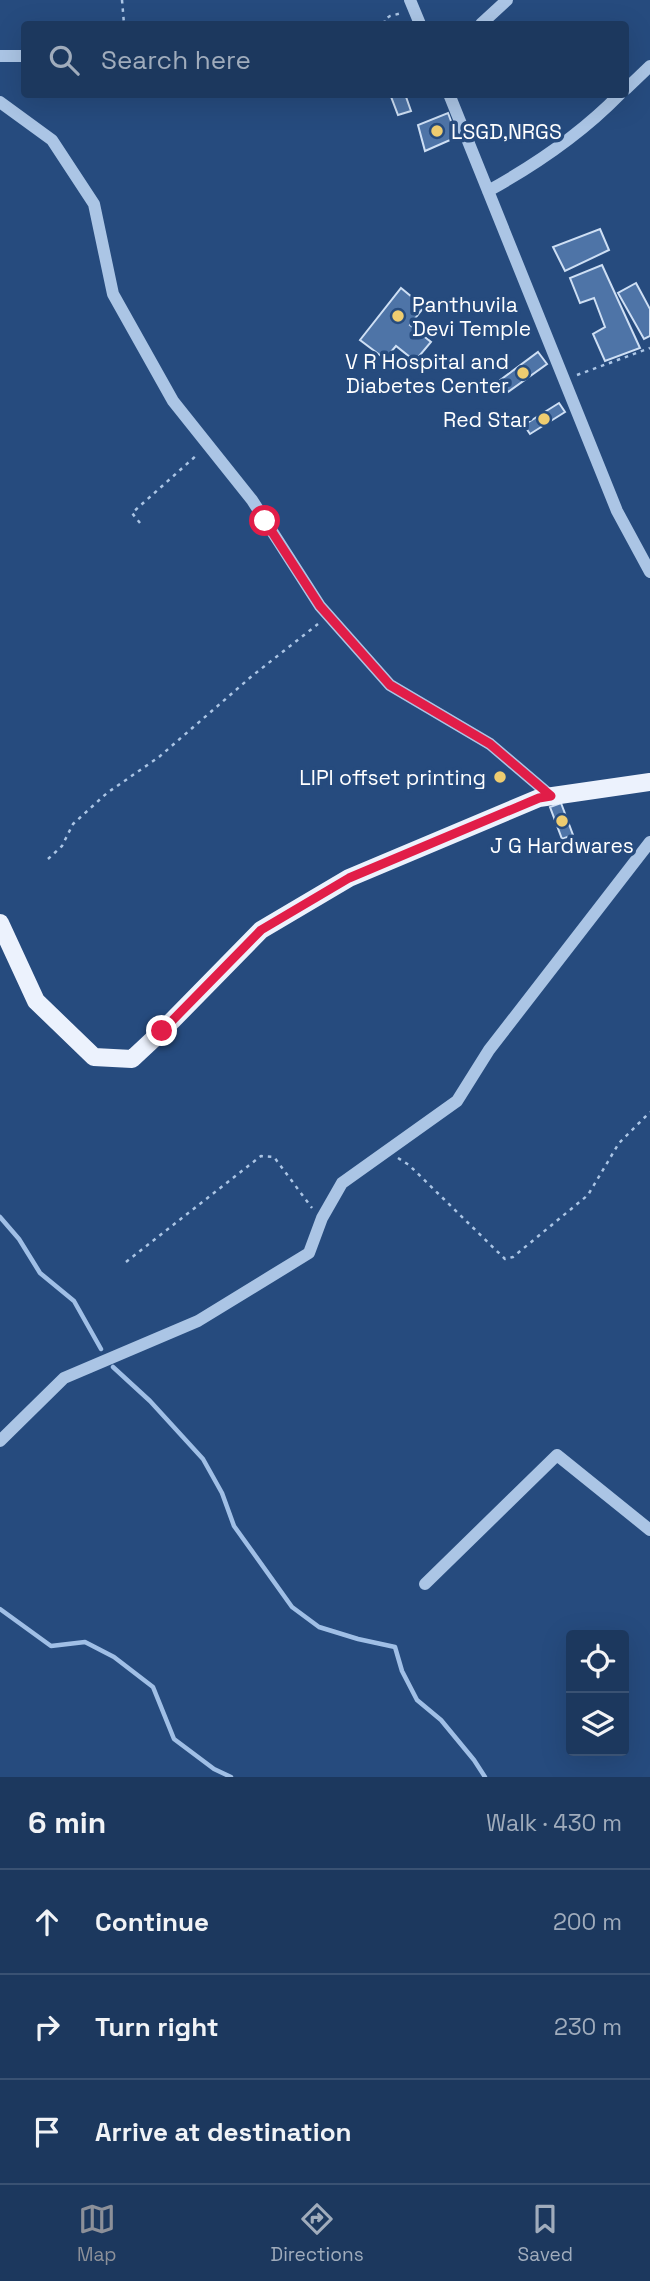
<!DOCTYPE html>
<html lang="en">
<head>
<meta charset="utf-8">
<style>
  :root { --surface:#1c385e; --page:#253f64; --text:#f1f3f6; --muted:#a0acbc; --line:#3a5273; --accent:#8c9099 }
  body { margin:0; font-family:"Space Grotesk",sans-serif; background:var(--page); color:var(--text) }
  .controls { position:absolute; right:21px; bottom:21px; display:grid; overflow:hidden; border-radius:7px; box-shadow:0 7px 28px #0002 }
  .controls button { width:63px; height:63px; display:grid; place-items:center; padding:0; border:0; border-bottom:2px solid var(--line); background:var(--surface); color:var(--text); font:35px sans-serif }
  .stop { position:absolute; width:21px; height:21px; margin:-16px; border:5px solid #e11d48; border-radius:50%; background:#fff }
  .stop.end { background:#e11d48; border-color:#fff; box-shadow:0 2px 7px #0008 }
  .list { margin:0; padding:0; list-style:none }
  h2 { display:flex; justify-content:space-between; align-items:center; height:91px; margin:0; padding:0 28px; font-size:30px }
  h2 small { font-size:23px; font-weight:400; color:var(--muted) }
  .list li { display:grid; grid-template-columns:46px 1fr auto; gap:21px; align-items:center; box-sizing:border-box; height:105px; padding:0 28px; border-top:2px solid var(--line) }
  .list b { display:block; font-size:26px; white-space:nowrap }
  .list em { font-size:23px; font-style:normal; color:var(--muted) }
  .icon { flex:none; width:38px; height:38px; fill:none; stroke:currentColor; stroke-width:2; stroke-linecap:round; stroke-linejoin:round }
  .map { position:relative; flex:none; width:650px; height:1777px; overflow:hidden }
  .search { position:absolute; background:var(--surface); box-shadow:0 7px 28px #0002; left:21px; right:21px; top:21px; height:77px; display:flex; align-items:center; gap:18px; box-sizing:border-box; padding:0 24px; border-radius:7px; color:var(--muted); font-size:26px }
  .sheet { height:406px; background:var(--surface) }
  nav { display:flex; justify-content:space-around; align-items:center; box-sizing:border-box; height:98px; border-top:2px solid var(--line); background:var(--surface); font-size:19px; color:var(--muted) }
  nav a { display:grid; justify-items:center; gap:4px }
  nav .on { color:var(--accent) }
  .map>svg:first-child { display:block }
  .lines { fill:none; stroke-linecap:round; stroke-linejoin:round }
  .stream { stroke:#a0bfe6; stroke-width:4.5 }
  .building { fill:#4e74a7; stroke:#cedff4; stroke-width:2 }
  .path { stroke:#abc5e5; stroke-width:2.5; stroke-dasharray:3.5 5; stroke-linecap:butt }
  .minor { stroke:#abc5e5; stroke-width:12 }
  .major { stroke:#ecf2fd; stroke-width:18 }
  .route { stroke:#e11d48; stroke-width:9 }
  .poi-dot { fill:#eecc70; stroke:#264b7e; stroke-width:2.5 }
  .labels { text-anchor:middle; dominant-baseline:central; stroke-width:7; stroke-linejoin:round; paint-order:stroke }
  .poi-label { font-size:21px; fill:#fff; stroke:#264b7e; text-anchor:end }
</style>
</head>
<body>
<div class="map">
<svg width="650" height="1777" viewBox="0 0 650 1777">
  <rect width="100%" height="100%" fill="#264b7e"/>
  <g class="lines">
    <!-- stream -->
    <path class="stream" d="M0,1217L19,1239L40,1273L74,1301L101,1349
      M113,1367L150,1401L203,1459L222,1493L234,1526L292,1607L319,1627L358,1639L395,1647L402,1671L417,1700L441,1720L474,1760L485,1777
      M0,1609L51,1646L85,1642L114,1657L153,1687L174,1739L214,1769L231,1777"/>
  </g>
  <!-- building -->
  <path class="building" d="M390,94H405L411,111L398,115Z
    M390,94H405L411,111L398,115Z
    M448,113L457,137L425,151L418,125Z
    M600,229L609,250L565,271L553,247Z
    M602,265L640,348L605,361L593,334L605,327L594,298L580,303L570,278Z
    M602,265L640,348L605,361L593,334L605,327L594,298L580,303L570,278Z
    M636,283L650,309V336L644,339L618,293Z
    M636,283L650,309V336L644,339L618,293Z
    M401,288L424,307L410,325L431,342L415,361L396,346L385,359L360,340Z
    M538,352L547,364L508,392L499,381Z
    M538,352L547,364L508,392L499,381Z
    M559,403L565,412L530,434L524,425Z
    M561,803L573,835L562,839L550,807Z"/>
  <g class="lines">
    <!-- path -->
    <path class="path" d="M122,0L124,24
      M385,24L384,20L390,16L402,13
      M577,375L650,348
      M140,523L132,513L198,454
      M48,859L62,846L73,824L107,793L159,757L252,676L318,624
      M398,1158L409,1165L505,1259L513,1257L588,1195L619,1143L650,1112
      M126,1262L261,1156L274,1157L312,1208"/>
    <!-- minor -->
    <path class="minor" d="M410,0L420,24
      M481,24L507,0
      M0,56H24
      M626,89L650,66
      M449,94L617,511L650,572
      M0,102L52,140L94,204L113,294L173,401L252,500L320,606L390,685L490,744L551,796
      M488,191C537,164 581,134 620,94
      M0,1441L64,1378L198,1321L309,1253L322,1218L342,1183L457,1101L489,1050L650,842
      M425,1584L557,1455L650,1530"/>
    <!-- major -->
    <path class="major" d="M0,923L36,1001L94,1057L132,1059L162,1031L261,930L349,878L539,798L650,782"/>
  </g>
  <g class="lines">
    <!-- route -->
    <path class="route" d="M162,1031L261,930L349,878L539,798L551,796L490,744L390,685L320,606L265,521"/>
  </g>
  <!-- markers -->
  <g class="poi-dot">
    <circle cx="437" cy="131" r="7"/>
    <circle cx="398" cy="316" r="7"/>
    <circle cx="523" cy="373" r="7"/>
    <circle cx="544" cy="419" r="7"/>
    <circle cx="500" cy="777" r="7"/>
    <circle cx="562" cy="821" r="7"/>
  </g>
  <g class="labels">
    <!-- poi labels -->
    <g class="poi-label">
      <text x="451" y="131" text-anchor="start">LSGD,NRGS</text>
      <text x="412" y="304" text-anchor="start">Panthuvila<tspan x="412" dy="24">Devi Temple</tspan></text>
      <text x="509" y="361">V R Hospital and<tspan x="509" dy="24">Diabetes Center</tspan></text>
      <text x="530" y="419">Red Star</text>
      <text x="486" y="777">LIPI offset printing</text>
      <text x="562" y="845" text-anchor="middle">J G Hardwares</text>
    </g>
  </g>
</svg>
<div class="controls">
<button><svg class="icon" aria-label="locate" viewBox="0 0 24 24"><circle cx="12" cy="12" r="6"/><path d="M12 2v4M12 18v4M2 12h4M18 12h4"/></svg></button>
<button><svg class="icon" aria-label="layers" viewBox="0 0 24 24"><path d="M12 4l9 5-9 5-9-5zM3 14l9 5 9-5"/></svg></button>
</div>
<div class="stop" style="left:265px;top:521px"></div>
<div class="stop end" style="left:162px;top:1031px"></div>
<div class="search"><svg class="icon" aria-label="search" viewBox="0 0 24 24"><circle cx="10" cy="10" r="6"/><path d="M15 15l6 6"/></svg>Search here</div>
</div>
<section class="sheet">
<h2>6 min<small>Walk · 430 m</small></h2>
<ul class="list">
<li><svg class="icon" aria-label="ahead" viewBox="0 0 24 24"><path d="M12 20V5M6 11l6-6 6 6"/></svg><div><b>Continue</b></div><em>200 m</em></li>
<li><svg class="icon" aria-label="right" viewBox="0 0 24 24"><path d="M7 20v-9h11M14 6l5 5-5 5"/></svg><div><b>Turn right</b></div><em>230 m</em></li>
<li><svg class="icon" aria-label="arrive" viewBox="0 0 24 24"><path d="M6 21V4h12l-3 4 3 4H6"/></svg><div><b>Arrive at destination</b></div></li>
</ul>
</section>
<nav>
<a class="on"><svg class="icon" aria-label="map" viewBox="0 0 24 24"><path d="M3 6l6-2 6 2 6-2v14l-6 2-6-2-6 2zM9 4v14M15 6v14"/></svg>Map</a>
<a><svg class="icon" aria-label="directions" viewBox="0 0 24 24"><path d="M12 3l9 9-9 9-9-9zM9 14v-3h6M13 9l2 2-2 2"/></svg>Directions</a>
<a><svg class="icon" aria-label="saved" viewBox="0 0 24 24"><path d="M7 4h10v16l-5-4-5 4z"/></svg>Saved</a>
</nav>
</body>
</html>
